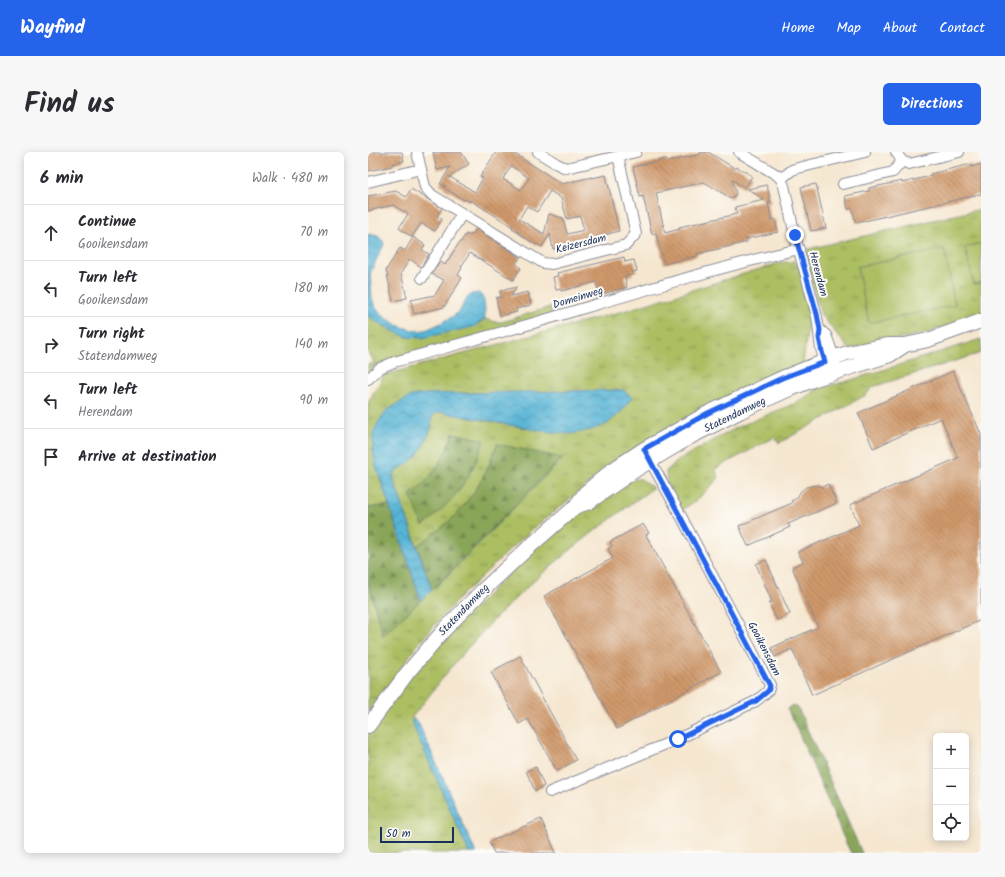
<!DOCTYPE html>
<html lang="en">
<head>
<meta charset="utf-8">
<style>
  :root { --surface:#fff; --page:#f7f7f7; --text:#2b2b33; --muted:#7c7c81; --line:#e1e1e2; --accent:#2563eb }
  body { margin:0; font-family:Kalam,sans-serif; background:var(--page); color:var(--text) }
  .controls { position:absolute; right:12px; bottom:12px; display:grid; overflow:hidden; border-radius:6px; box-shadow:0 2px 10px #0003 }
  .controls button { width:36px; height:36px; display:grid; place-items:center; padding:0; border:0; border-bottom:1px solid var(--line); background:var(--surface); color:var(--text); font:20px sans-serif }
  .scale { position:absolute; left:12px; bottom:10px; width:74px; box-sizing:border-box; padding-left:4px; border:2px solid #1b2f5e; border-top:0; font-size:11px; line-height:14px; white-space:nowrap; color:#1b2f5e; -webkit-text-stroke:3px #fdfcf7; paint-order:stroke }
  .stop { position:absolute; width:12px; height:12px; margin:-9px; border:3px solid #2563eb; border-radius:50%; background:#fff }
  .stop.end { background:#2563eb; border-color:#fff; box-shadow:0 1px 4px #0008 }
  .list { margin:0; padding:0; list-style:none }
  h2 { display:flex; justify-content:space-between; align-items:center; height:52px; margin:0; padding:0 16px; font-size:17px }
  h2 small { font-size:13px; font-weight:400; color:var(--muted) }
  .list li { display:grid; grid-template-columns:26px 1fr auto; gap:12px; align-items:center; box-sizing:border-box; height:56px; padding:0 16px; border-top:1px solid var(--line) }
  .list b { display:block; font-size:15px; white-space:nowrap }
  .list p { margin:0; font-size:13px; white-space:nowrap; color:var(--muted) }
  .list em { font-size:13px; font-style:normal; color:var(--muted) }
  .icon { flex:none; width:22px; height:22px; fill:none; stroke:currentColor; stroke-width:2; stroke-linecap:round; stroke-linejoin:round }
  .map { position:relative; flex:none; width:613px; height:701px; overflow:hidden; border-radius:6px }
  header { display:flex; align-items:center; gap:24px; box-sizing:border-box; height:56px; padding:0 20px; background:var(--accent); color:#fff }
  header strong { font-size:19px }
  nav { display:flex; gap:22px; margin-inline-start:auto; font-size:14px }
  .intro { display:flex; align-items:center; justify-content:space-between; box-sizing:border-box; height:96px; padding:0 24px }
  h1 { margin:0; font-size:28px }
  .button { padding:10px 18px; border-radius:6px; background:var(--accent); color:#fff; font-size:14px; font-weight:700 }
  main { display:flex; gap:24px; padding:0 24px }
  aside { flex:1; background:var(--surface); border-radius:6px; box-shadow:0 2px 10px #0003 }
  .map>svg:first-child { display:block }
  .grass { fill:url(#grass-tufts); stroke:#647660; fill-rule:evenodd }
  .forest { fill:url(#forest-firs); stroke:#526a5b }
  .green { fill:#acbe62; stroke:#647660 }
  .water { fill:url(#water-waves); stroke:#39729a }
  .building { fill:url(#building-back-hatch); fill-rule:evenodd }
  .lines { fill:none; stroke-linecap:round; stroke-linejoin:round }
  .street-casing { stroke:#888a96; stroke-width:12 }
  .secondary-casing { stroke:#888a96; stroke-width:16 }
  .street { stroke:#fff; stroke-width:10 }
  .secondary { stroke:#fff; stroke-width:14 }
  .route { stroke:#2563eb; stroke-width:5 }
  .labels { text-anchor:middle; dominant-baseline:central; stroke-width:4; stroke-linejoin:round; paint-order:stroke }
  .street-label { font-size:11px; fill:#1b2f5e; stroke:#fdfcf7 }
</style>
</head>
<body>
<header>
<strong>Wayfind</strong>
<nav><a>Home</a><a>Map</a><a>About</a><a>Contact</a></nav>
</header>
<div class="intro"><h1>Find us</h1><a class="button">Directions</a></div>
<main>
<aside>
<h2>6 min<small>Walk · 480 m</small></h2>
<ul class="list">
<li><svg class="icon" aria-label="ahead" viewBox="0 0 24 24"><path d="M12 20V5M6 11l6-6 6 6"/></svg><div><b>Continue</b><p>Gooikensdam</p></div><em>70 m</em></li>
<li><svg class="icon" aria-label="left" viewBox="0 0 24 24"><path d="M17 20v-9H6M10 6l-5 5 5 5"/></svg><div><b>Turn left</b><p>Gooikensdam</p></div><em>180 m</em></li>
<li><svg class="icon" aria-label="right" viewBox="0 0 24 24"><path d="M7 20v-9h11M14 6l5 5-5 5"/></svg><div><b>Turn right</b><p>Statendamweg</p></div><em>140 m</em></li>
<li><svg class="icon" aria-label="left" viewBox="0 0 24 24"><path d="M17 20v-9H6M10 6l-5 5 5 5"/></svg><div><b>Turn left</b><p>Herendam</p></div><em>90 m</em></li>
<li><svg class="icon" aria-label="arrive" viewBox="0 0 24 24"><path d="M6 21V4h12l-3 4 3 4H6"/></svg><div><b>Arrive at destination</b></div></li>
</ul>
</aside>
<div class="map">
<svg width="613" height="701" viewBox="0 0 613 701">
  <defs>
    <pattern id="grass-tufts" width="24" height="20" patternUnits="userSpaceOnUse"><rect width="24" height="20" fill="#acbe62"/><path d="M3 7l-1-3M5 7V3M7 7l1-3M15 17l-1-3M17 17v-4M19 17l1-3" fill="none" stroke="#8b9b54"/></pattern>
    <pattern id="forest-firs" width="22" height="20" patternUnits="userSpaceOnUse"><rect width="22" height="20" fill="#89a558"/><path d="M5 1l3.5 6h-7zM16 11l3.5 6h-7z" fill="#6f874c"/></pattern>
    <pattern id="water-waves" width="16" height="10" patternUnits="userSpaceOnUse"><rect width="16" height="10" fill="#57b4d5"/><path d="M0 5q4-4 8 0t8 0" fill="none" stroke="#4793b0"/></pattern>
    <pattern id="building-back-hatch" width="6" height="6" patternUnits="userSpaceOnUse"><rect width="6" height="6" fill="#cf986a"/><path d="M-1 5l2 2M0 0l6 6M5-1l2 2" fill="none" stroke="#a77c5a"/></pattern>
  </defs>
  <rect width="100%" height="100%" fill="#fdfcf7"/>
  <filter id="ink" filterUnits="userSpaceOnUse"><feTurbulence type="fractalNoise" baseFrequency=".025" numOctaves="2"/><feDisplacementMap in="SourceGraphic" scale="8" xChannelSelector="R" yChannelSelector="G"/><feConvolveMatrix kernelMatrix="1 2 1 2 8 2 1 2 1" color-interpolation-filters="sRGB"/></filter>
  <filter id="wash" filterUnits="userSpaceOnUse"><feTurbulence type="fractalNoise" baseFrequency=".012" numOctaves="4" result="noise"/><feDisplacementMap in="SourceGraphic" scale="16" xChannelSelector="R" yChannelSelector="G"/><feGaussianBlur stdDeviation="0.9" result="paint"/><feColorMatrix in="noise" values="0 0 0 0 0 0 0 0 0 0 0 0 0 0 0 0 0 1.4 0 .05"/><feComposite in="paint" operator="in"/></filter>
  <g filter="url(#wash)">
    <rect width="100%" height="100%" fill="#f5e6cf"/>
    <!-- grass -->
    <path class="grass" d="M613,57V165L559,181L481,197L453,163L439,105L440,97Z
      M426,109L432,117L441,157V164L435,212L239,317L167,375L133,406L95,442L63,477L48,495L0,560V429L15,483L73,430L194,307L129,292C120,317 108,342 90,362C78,374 63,384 49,394L26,329L25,324L27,320L48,305L63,278L64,264L67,261L73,260L174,279L263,245L255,238L58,242L43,244L18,259L5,297L8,314L21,353L0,356V251L7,238L16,223L259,158L411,111ZM85,281L115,288C110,307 102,322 91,339L42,344C63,328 77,306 85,281Z
      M182,155L184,163L8,213L0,221V212L7,213L0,201V163L7,169L19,175L25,179L39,185L105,175L117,167L127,170H134Z
      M613,187V201L504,235L498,243L411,291L407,285L347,317L351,326L328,349L313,358L299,333L298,319L312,307L370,275L430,250L451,236L480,229Z
      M268,327H273L285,336C240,369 195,401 154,440C132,461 111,483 91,506C75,525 60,546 44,565L45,567L44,569V571L101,701H0V583L15,560L60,502L175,388L243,337Z"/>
    <!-- forest -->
    <path class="forest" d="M85,281L116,288C105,325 85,350 55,374L42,343C63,328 77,306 85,281Z
      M129,292L194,306L64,438L49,394L72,377L90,361L105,342L121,315Z
      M21,353L53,448L15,484L0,429V356Z
      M424,553L429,554L494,701H483L478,691L429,577L419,557Z"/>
    <!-- green -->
    <path class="green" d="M613,91V131L606,132L597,96Z
      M576,97L587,153L501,171L489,115Z"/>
    <!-- water -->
    <path class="water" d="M0,82L10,84L15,89L16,93L10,104L2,122L4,146L7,155L12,161L23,169L29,173L47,179L58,178L73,171L84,165L92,159L97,148L104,142L111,141C118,147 117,158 117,167L105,175L54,186L39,185L25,179L19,175L7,169L0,163Z
      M255,238L264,245L254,259L239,272L223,278L202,282L174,279L73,260C58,263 66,271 61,281C58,289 53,299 47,305C41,311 34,315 27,320L25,324L26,329L64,438L53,448L8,314L5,297V281L10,271L18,259L43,244L58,242Z
      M46,567L50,570L108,701H101L44,571V568Z"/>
    <g id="blocks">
      <!-- building -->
      <path class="building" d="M0,0H34L36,9L24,12V14L0,19Z
        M65,0H93L101,12L82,25L107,40L115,26L112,25L128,0H144L194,32L224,25V26L238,23L251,79L218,88L219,89L213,91L214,92L191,97L190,96L185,97L182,82L174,95L169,92L168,93L149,80V79L144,76L145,75L115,56L102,48V50L97,47L96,48L76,36L77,34L72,32L82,15L69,18ZM143,14L161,26L153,38L135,27ZM182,39L193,46L199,67L212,64L216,78L199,82L195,66L181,62L176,82L151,67L159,54L169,60Z
        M332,0H340L368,17L369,15L384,24L377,36L364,27L368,41L364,47L336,30L288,41L297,81L312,77L311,75L369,62L367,55L396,48L380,37L399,33L403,52L400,50L403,68L407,67L410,80L377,87L379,90L329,102V104L296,112L288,81L284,82L275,44L272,45L265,15L298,7L299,10L333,2Z
        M603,12V15L613,12V42L488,71L484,56L480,57L477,44L501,39V36L534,29V31L562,24V22Z
        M448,32L458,76L443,79L433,35Z
        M43,37L74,56L69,64L74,67L67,79L53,71L44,85L31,76L40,62L25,53L0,59V44L28,39L38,45Z
        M108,77L152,105L148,112L153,116L145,128L102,101L93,115L94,116L90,123L94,126L76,155L46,162L43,148L67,143L76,128L64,122L72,109L77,113L91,91H92L98,82L102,84L103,82L104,83Z
        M45,85L57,93L54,98L61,102L53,115L42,107L33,121L39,146L25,149L18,118L32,96L37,99Z
        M256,105L257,110L266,108L269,119L264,120L265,123L257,124L259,135L231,143L228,130L193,139V137L188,138L185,125L190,124L189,121Z
        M149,135L143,144L160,140L163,153L148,157L149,160L132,164L128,146L133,145L132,139Z
        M585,219L613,282V468L444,543L424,497L407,505L403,496L450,475L424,415L435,410L430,400L491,373L482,353L590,306L573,266L505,296L490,261Z
        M460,332L469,351L420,372L422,375L380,394L371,374L424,351L423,349L429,346L432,340L438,335L448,333L454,335Z
        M275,372L281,381L278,383L353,520L249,577L176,444L245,406L240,397L244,394L242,390Z
        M398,408L422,462L409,468L401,451L404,450L388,412Z
        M152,504L208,608L189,619L160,567L151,572L123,520Z
        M168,615L176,634L167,639L158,619Z
        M173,667L188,701H126L121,690Z"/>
    </g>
  </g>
  <g filter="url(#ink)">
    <use href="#blocks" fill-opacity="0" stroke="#888a96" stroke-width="1"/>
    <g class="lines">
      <defs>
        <path id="street" d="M49,0L57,35L64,43L175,111L184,112L258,93L268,82L250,4
          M170,0L189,12L198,16L268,0
          M371,0L409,23L413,27L416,34C421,55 425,78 431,99C437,120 443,141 448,161C453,179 449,200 461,214
          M528,0L534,9L541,12L591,0
          M413,27L424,18L430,16L497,0
          M0,30L53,17
          M475,32L525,20L534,9
          M54,126L94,62
          M452,178L458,183L463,197L467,206V211
          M0,227L12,216L26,210C79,195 133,181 186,165C267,141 348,116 431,97
          M182,640L310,587L388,549L400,539L402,533L313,364L279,303"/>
        <path id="secondary" d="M209,354L221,350L269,317L324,284L373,259L415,240L447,227L484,215L522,203L537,193
          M0,574L40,520L77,477L114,439L159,397L207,355L218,340L244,318L276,297L340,261L414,226L442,215L479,201L519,193H537L560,188L613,169"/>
      </defs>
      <!-- street casing -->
      <use href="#street" class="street-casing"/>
      <!-- secondary casing -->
      <use href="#secondary" class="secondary-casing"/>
      <!-- street -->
      <use href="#street" class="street"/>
      <!-- secondary -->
      <use href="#secondary" class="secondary"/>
    </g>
  </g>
  <g class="lines" filter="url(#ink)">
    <!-- route -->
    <path class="route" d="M310,587L388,549L400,539L402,534L312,364L276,297L340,261L414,226L457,210L454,200L451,186L452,178L449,162L427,83"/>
  </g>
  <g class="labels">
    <!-- street labels -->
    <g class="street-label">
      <text transform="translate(213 92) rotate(-14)">Keizersdam</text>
      <text transform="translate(450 122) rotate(75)">Herendam</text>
      <text transform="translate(210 146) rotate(-17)">Domeinweg</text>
      <text transform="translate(367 263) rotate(-26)">Statendamweg</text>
      <text transform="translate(96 458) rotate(-46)">Statendamweg</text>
      <text transform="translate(396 497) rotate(63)">Gooikensdam</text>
    </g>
  </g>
</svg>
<div class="controls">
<button>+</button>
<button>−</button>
<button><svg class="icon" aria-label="locate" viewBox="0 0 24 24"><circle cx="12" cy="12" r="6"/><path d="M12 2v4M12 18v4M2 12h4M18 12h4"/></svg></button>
</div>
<div class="scale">50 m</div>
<div class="stop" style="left:310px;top:587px"></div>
<div class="stop end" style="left:427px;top:83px"></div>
</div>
</main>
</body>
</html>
